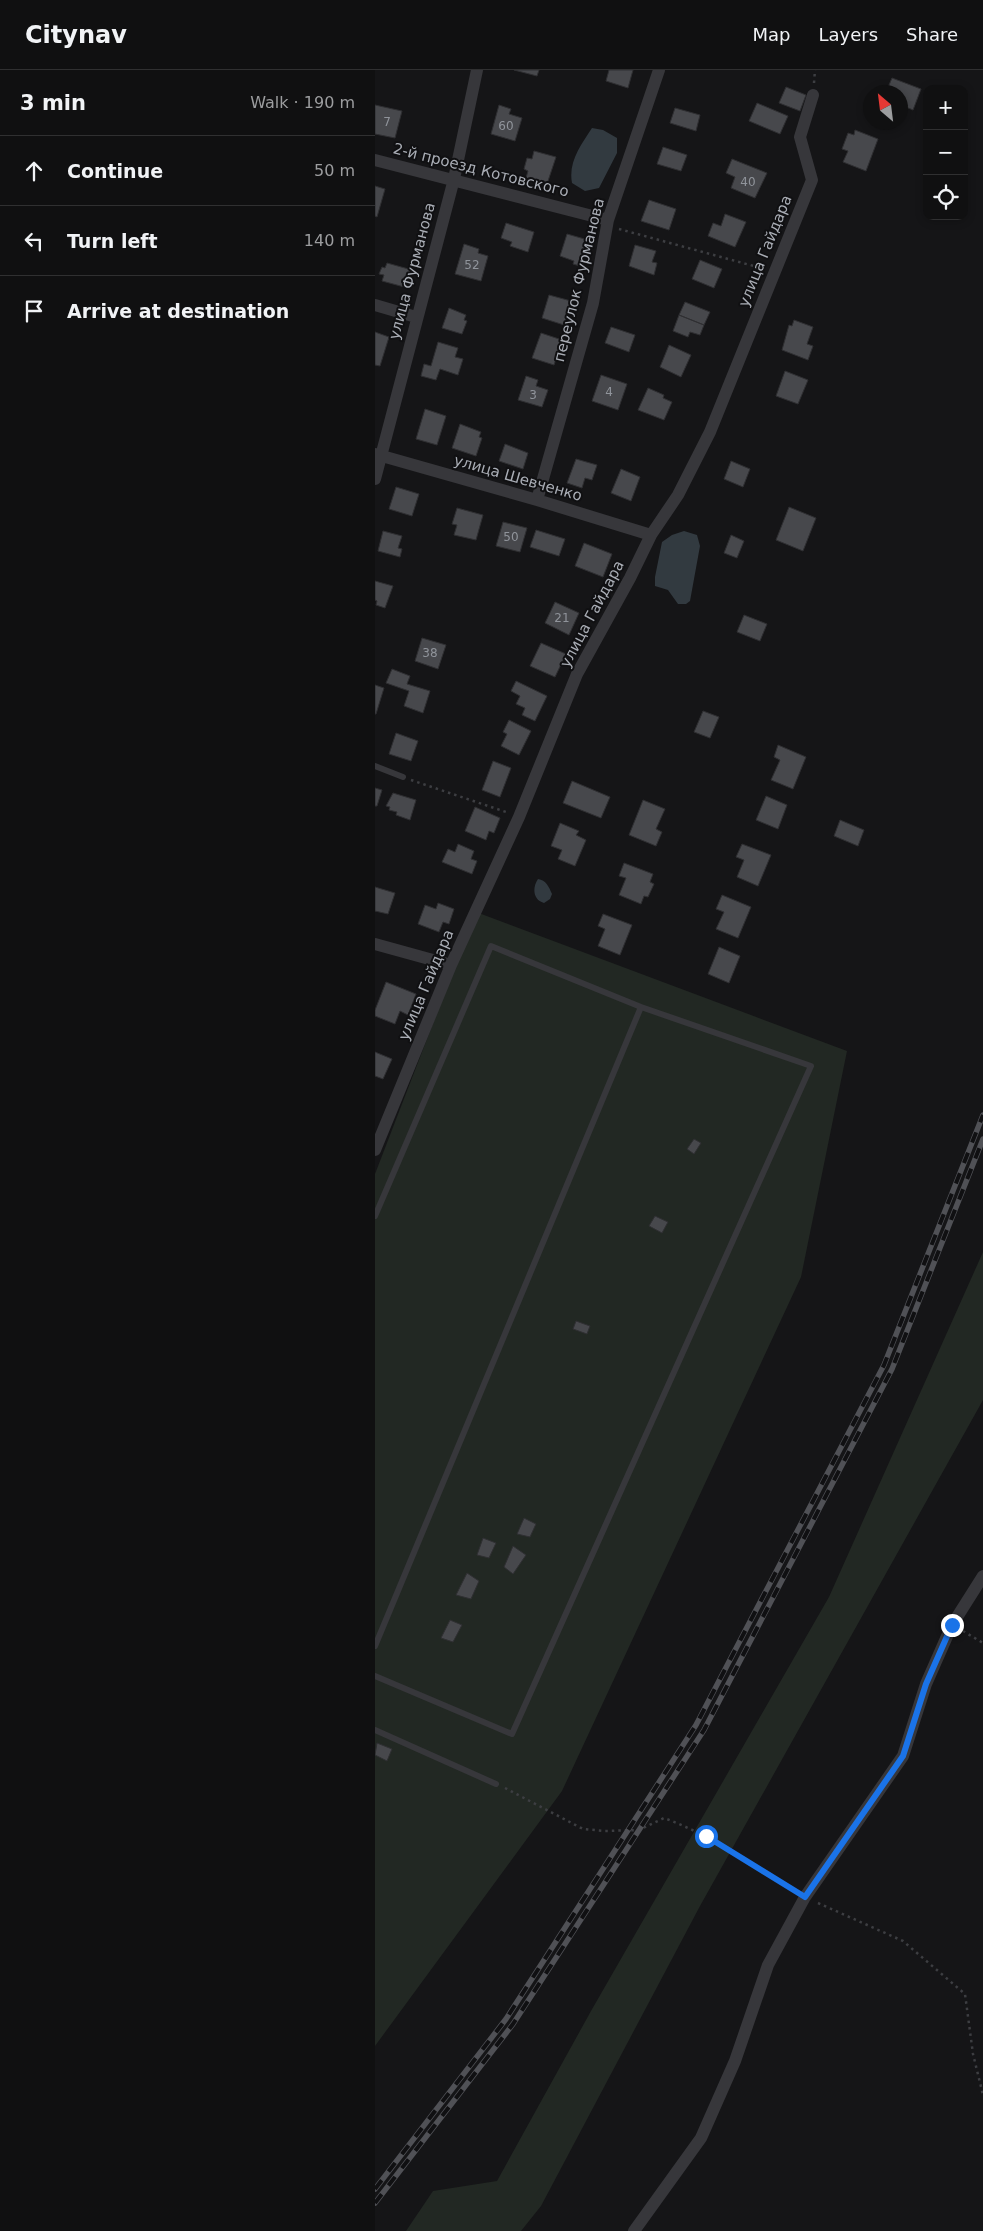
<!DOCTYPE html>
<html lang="en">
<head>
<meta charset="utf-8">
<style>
  :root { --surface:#101011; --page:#19191a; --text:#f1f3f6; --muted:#9c9d9f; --line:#303031 }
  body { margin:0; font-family:"DejaVu Sans",sans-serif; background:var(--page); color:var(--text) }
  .controls { position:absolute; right:15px; top:15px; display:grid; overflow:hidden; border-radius:10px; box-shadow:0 2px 8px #0003 }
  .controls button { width:45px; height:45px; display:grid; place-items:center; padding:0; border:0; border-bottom:1px solid var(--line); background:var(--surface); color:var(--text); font:25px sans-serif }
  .compass { position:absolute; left:488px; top:15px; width:45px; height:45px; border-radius:50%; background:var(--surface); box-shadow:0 2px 8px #0003; rotate:332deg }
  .stop { position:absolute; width:15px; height:15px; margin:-11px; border:4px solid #1a73e8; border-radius:50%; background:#fff }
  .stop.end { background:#1a73e8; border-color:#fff; box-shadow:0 1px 5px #0008 }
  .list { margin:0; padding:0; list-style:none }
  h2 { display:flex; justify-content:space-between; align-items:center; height:65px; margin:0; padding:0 20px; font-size:21px }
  h2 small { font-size:16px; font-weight:400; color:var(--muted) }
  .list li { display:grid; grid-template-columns:32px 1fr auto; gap:15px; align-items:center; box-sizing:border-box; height:70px; padding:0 20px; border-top:1px solid var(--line) }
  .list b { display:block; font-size:19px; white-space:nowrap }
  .list em { font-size:16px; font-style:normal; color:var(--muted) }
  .icon { flex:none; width:28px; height:28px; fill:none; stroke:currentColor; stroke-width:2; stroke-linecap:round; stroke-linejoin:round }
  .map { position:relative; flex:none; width:608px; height:2161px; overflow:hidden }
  header { display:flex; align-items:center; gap:30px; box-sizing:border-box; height:70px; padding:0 25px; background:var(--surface); border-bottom:1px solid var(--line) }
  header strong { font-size:24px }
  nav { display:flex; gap:28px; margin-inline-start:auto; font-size:18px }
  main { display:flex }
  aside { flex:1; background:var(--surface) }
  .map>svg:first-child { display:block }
  .green { fill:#222823 }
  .water { fill:#323a40 }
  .building { fill:#47484c; stroke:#2f2f32 }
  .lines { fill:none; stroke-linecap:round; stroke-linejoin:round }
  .path { stroke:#3d3e42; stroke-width:2.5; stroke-dasharray:2.5 4; stroke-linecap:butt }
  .lane { stroke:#37373b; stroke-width:6 }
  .street { stroke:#37373b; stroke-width:12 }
  .rail-casing { stroke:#505156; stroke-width:5.5 }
  .rail { stroke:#101012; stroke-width:4; stroke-dasharray:11; stroke-linecap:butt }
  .route { stroke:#1a73e8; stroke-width:6 }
  .labels { text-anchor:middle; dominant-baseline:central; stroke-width:4; stroke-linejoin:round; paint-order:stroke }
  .number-label { font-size:12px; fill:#90949b }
  .street-label { font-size:15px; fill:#a9adb5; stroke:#101012 }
</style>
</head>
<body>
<header>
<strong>Citynav</strong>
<nav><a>Map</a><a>Layers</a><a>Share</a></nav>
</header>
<main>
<aside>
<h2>3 min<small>Walk · 190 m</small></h2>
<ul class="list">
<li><svg class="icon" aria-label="ahead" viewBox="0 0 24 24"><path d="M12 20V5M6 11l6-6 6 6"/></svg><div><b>Continue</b></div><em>50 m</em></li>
<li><svg class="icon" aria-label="left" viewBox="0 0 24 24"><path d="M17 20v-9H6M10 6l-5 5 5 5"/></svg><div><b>Turn left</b></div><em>140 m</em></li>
<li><svg class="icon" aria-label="arrive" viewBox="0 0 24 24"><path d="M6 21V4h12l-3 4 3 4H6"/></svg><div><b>Arrive at destination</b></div></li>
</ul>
</aside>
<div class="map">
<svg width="608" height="2161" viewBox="0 0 608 2161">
  <rect width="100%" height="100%" fill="#151517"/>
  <!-- green -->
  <path class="green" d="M101,842L472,981L426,1207L187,1721L0,1976V1104Z
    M608,1182V1330L325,1836L166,2136L146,2161H31L58,2121L122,2111L216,1941L454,1527Z"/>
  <!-- water -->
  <path class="water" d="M217,58L228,60L242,68V83L224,118L210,121L197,113C193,92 206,75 217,58Z
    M309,461L322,465L325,476L315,531L311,534H303L293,520L280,516V507L287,472L297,465Z
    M163,809C171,810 174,817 177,824L175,829L169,833C158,830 157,818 163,809Z"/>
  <!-- building -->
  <path class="building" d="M139,0H164L162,6Z
    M234,0H258L253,18L231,11Z
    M517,8L546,19L538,40L526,35V22H511Z
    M411,17L431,25L425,41L404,33Z
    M382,33L413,46L405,64L374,51Z
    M0,35L27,41L20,68L0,64Z
    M124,35L136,39L134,44L147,48L140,71L116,64Z
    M300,38L325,45L321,61L295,53Z
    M480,60L503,69L491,101L468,92L473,81L467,79L473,63L479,65Z
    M288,77L312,85L306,101L282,94Z
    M159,81L181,87L172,114L151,108L153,101L149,99L152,88L157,89Z
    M357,89L392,103L380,128L356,118L360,107L351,103Z
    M0,116L10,119L2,147L0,146Z
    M274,130L301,139L294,160L266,151Z
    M350,144L371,152L360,177L333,166L338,153L346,156Z
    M131,153L159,162L153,182L135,176L137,172L126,168Z
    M192,164L213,170L205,196L198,194L199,191L185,186Z
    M89,174L104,179L103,183L113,186L106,211L80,204Z
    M260,175L281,181L277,192L282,193L279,205L254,196Z
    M325,190L347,199L339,218L317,209Z
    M12,193L37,200L33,218L7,211L9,205L4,204L7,197L10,198Z
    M174,225L196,231L189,255L167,248Z
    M310,232L335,242L329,255L304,245Z
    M74,238L91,245L89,250L92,251L87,264L67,258Z
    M304,245L329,255L325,265L315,262L313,267L298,261Z
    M419,250L438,257L432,274L438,276L433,290L407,280L414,255L417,256Z
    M236,257L260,265L254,282L230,273Z
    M0,262L14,267L5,296L0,295Z
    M166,263L187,270L179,295L157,288Z
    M63,272L83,278L80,287L88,289L83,305L65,299L61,310L46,306L49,294L56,296Z
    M294,275L316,285L306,307L285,297Z
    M410,301L433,310L423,334L401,326Z
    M226,305L252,314L243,340L217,331Z
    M151,306L163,310L161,316L173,320L167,337L143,330Z
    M273,318L289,325L288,328L297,332L289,350L263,340Z
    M50,339L71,346L62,375L41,369Z
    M85,354L106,362L104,367L107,368L101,386L77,378Z
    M130,374L153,383L148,399L124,391Z
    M201,389L222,395L217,410L210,408L207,418L192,413Z
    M356,391L375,399L368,417L349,409Z
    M246,399L265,407L256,431L236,423Z
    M21,417L44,424L37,446L14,439Z
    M414,437L441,448L428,481L401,470Z
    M82,438L108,445L101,470L79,465L82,455L77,454Z
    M128,452L152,458L145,482L121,476Z
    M161,460L190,469L184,486L155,477Z
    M8,461L27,466L23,478L27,479L25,487L3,481Z
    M356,465L369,471L362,488L349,483Z
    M209,473L237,484L228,507L200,496Z
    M0,511L18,516L10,538L1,535L2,531L0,530Z
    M180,532L204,543L194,565L170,553Z
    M369,545L392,554L385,571L362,562Z
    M47,568L71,575L63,599L40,591Z
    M166,573L191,584L180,607L155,596Z
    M17,599L35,606L32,614L55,621L48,643L29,636L34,621L11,613Z
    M141,611L172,626L160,651L147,645L150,638L141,634L145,626L136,621Z
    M0,615L9,618L1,644H0Z
    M328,641L344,647L335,668L319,662Z
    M134,650L156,661L144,685L126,676L132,664L128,662Z
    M21,663L43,671L36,691L14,684Z
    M403,675L431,687L418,719L396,710L405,690L399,687Z
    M118,691L136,698L125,727L107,720Z
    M197,711L235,727L226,748L188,733Z
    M0,718L7,720L2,736H0Z
    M18,723L41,730L35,750L21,745L22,742L14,740L15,737L11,736Z
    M391,726L412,735L403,759L381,750Z
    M268,730L290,739L281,759L287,762L281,776L254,765Z
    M100,737L125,748L119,763L114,761L111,770L90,761Z
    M465,750L489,760L483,776L459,766Z
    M185,753L204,761L201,765L211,770L200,796L183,789L187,780L176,776Z
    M83,774L99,781L96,789L102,791L97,804L67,792L73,779L80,782Z
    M367,774L396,785L383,816L362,807L369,790L361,787Z
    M249,793L278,804L275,812L279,814L273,827L269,826L266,834L244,825L251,808L244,806Z
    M0,817L20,823L13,844L0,841Z
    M347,825L376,837L363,868L341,859L349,842L341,839Z
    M63,833L79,839L74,854L68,852L64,862L43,854L50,835L61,839Z
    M228,844L257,855L245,885L223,876L230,859L223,856Z
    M344,877L365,886L354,913L333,904Z
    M11,912L41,924L33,945L25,941L20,954L0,946V940Z
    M0,982L17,989L8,1009L0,1006Z
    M319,1069L326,1073L319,1084L312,1079Z
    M280,1146L293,1152L287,1163L274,1156Z
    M201,1251L215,1256L212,1264L198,1259Z
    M149,1448L161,1454L155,1467L142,1464Z
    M108,1468L121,1473L114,1488L102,1485Z
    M138,1476L151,1485L138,1504L129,1497Z
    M92,1503L104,1511L96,1529L81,1525Z
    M75,1550L87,1555L78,1572L66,1568Z
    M2,1673L17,1679L12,1691L0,1685Z"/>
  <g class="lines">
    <!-- path -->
    <path class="path" d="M439,13L440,0
      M244,159L386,198
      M36,710L131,742
      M588,1561L608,1573
      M130,1718L208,1759L230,1761L264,1760L289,1748C335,1765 377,1793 418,1819
      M443,1833L528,1871L590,1924L598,1984L608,2025"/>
    <!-- lane -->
    <path class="lane" d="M0,696L28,707
      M0,1146L116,876L266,937L436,996L137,1664L0,1606
      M0,1576L266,937
      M0,1660L121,1714"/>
    <!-- street -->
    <path class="street" d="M0,90L233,150
      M0,235L41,247
      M0,384L162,430L276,465
      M0,409L79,109L102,0
      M162,430L218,233L233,150L284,0
      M0,874L76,895
      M0,1080L76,895L144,747L202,604L255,508L276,465L303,425L335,362L437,110L425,67L438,25
      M259,2161L326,2068L360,1991L393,1895L430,1827L528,1686L551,1614L577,1555L608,1506"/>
    <defs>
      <path id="rail" d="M0,2119L131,1949L321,1655L509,1295L608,1045
        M0,2133L138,1954L329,1660L517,1299L608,1069"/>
    </defs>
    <!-- rail casing -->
    <use href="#rail" class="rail-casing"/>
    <!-- rail -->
    <use href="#rail" class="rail"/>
  </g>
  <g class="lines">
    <!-- route -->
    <path class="route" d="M331,1766L430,1827L528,1686L551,1614L577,1555"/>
  </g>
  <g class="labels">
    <!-- number labels -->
    <g class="number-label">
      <text x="12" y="52">7</text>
      <text x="131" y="56">60</text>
      <text x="373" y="112">40</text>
      <text x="97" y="195">52</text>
      <text x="234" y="322">4</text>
      <text x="158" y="325">3</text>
      <text x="136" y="467">50</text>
      <text x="187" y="548">21</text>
      <text x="55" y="583">38</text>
    </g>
    <!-- street labels -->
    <g class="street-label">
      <text transform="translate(106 100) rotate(14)">2-й проезд Котовского</text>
      <text transform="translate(390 181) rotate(-68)">улица Гайдара</text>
      <text transform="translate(37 201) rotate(-75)">улица Фурманова</text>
      <text transform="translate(204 210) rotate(-76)">переулок Фурманова</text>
      <text transform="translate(143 408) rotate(16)">улица Шевченко</text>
      <text transform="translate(217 544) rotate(-62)">улица Гайдара</text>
      <text transform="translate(51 915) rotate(-67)">улица Гайдара</text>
    </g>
  </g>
</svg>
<div class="controls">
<button>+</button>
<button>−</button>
<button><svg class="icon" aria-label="locate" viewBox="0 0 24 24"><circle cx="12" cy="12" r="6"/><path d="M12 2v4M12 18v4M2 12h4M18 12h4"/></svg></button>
</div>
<svg class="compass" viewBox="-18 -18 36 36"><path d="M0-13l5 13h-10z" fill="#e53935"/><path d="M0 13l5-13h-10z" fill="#9c9d9f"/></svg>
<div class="stop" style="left:331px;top:1766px"></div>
<div class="stop end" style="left:577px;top:1555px"></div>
</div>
</main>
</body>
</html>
